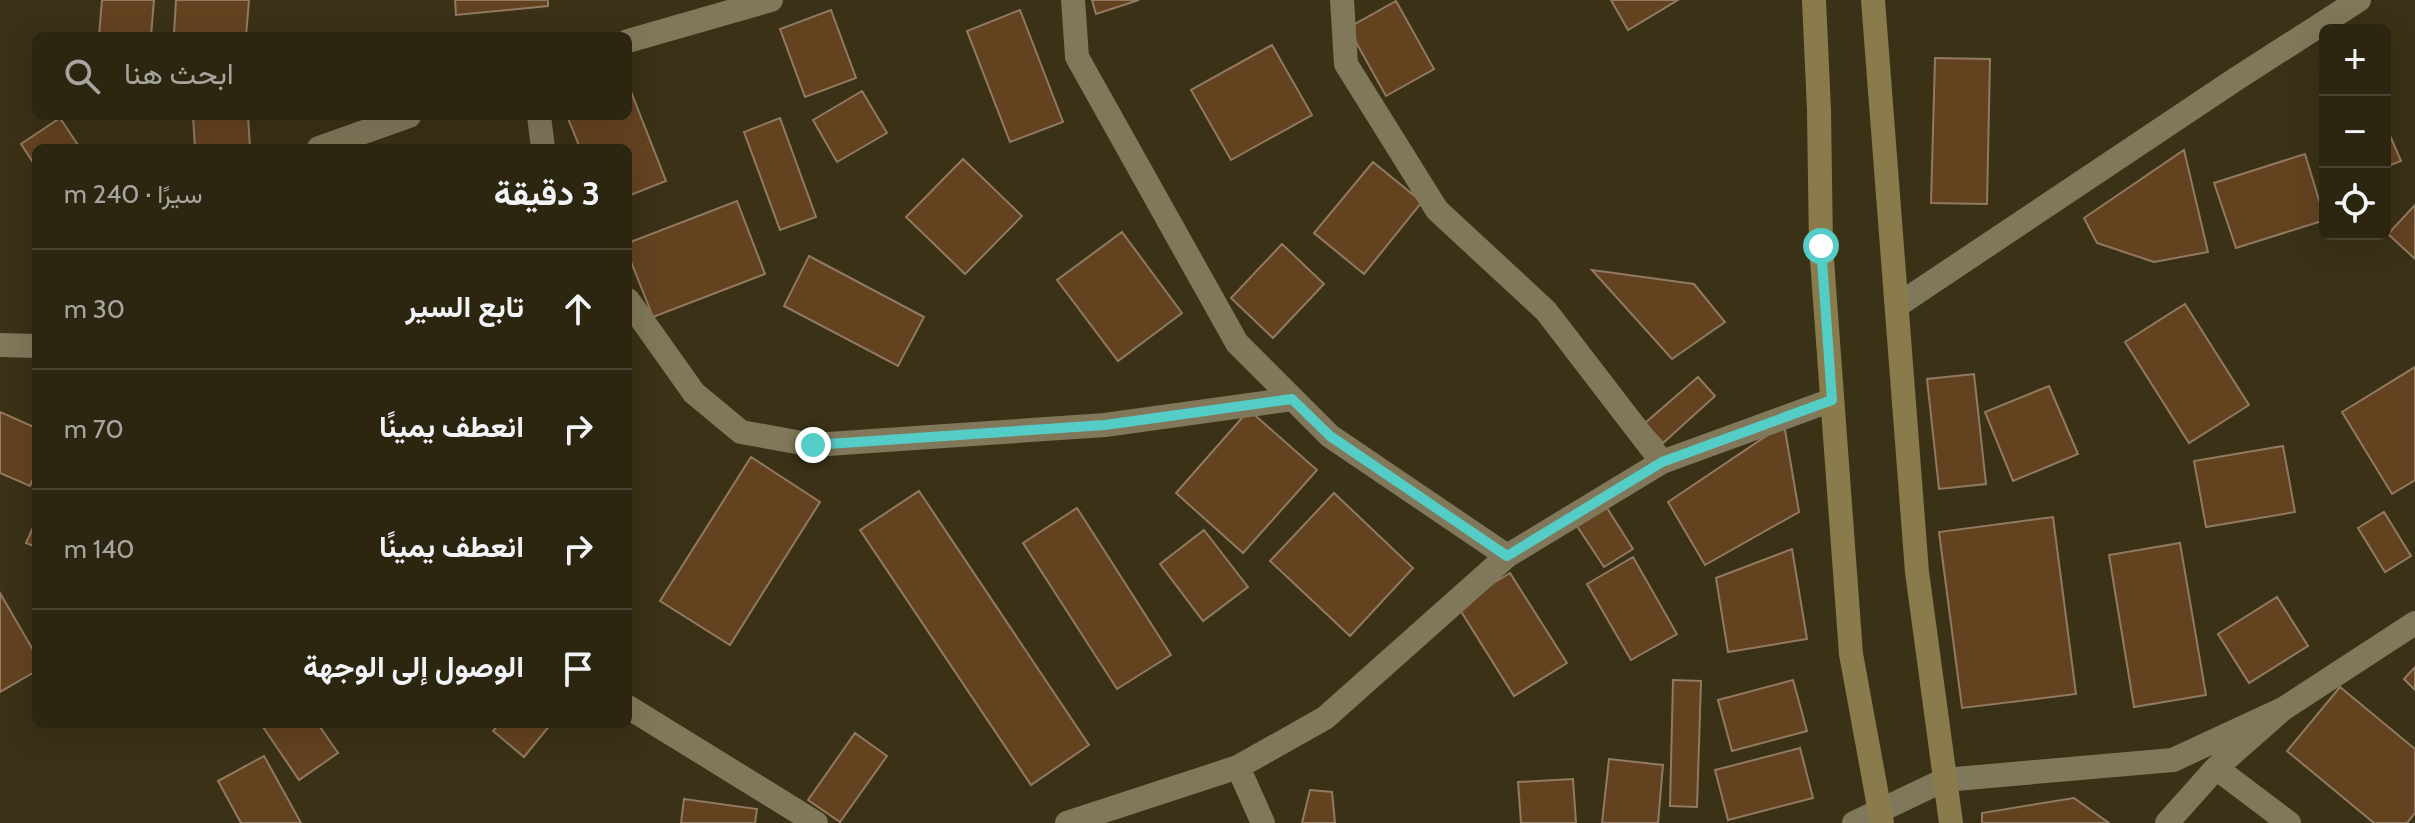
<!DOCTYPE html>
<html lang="ar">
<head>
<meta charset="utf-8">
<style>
  :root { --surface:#2c2510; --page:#342d19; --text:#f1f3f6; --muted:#a6a59f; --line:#484230 }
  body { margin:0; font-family:Cabin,Vazirmatn,sans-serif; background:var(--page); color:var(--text); direction:rtl }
  .controls { position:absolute; right:24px; top:24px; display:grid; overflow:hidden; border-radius:12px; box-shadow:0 8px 32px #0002 }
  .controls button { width:72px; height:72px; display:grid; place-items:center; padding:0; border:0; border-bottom:2px solid var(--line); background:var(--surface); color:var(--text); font:40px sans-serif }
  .stop { position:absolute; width:24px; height:24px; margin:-18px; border:6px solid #54cdc7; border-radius:50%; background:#fff }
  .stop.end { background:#54cdc7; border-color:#fff; box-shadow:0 2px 8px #0008 }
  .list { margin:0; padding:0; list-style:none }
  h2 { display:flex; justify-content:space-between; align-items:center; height:104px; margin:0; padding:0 32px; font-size:34px }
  h2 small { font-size:26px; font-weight:400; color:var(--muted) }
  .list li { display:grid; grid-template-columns:52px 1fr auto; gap:24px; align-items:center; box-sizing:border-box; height:120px; padding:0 32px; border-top:2px solid var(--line) }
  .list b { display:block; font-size:30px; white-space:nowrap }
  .list em { font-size:26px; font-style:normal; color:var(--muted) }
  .icon { flex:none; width:44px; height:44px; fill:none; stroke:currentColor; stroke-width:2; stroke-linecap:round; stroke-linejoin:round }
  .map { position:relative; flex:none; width:2415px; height:823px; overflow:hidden; direction:ltr }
  .search { position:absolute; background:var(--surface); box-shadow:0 8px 32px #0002; left:32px; top:32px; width:600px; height:88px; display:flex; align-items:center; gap:20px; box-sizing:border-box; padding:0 28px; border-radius:12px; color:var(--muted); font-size:30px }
  .panel { position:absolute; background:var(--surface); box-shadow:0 8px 32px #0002; left:32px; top:144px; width:600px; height:584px; border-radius:12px; direction:rtl }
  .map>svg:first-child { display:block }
  .building { fill:#634220; stroke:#917962; stroke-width:2 }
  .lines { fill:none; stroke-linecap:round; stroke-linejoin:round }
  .street { stroke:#81775a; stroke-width:24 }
  .secondary { stroke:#897b4c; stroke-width:24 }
  .route { stroke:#54cdc7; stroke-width:10 }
</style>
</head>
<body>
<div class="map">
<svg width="2415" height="823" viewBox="0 0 2415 823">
  <rect width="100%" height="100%" fill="#3a3116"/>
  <!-- building -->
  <path class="building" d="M102,0H154L151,36H99Z
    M176,0H249L246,36H205L174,33Z
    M455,0H548V6L456,15Z
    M1092,0H1139L1096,14Z
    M1611,0H1678L1628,30Z
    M1396,1L1434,69L1386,96L1348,28Z
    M831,10L856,78L805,97L780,29Z
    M1020,10L1063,122L1010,142L967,31Z
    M1272,45L1312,115L1231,160L1191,90Z
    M1935,58L1990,59L1987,204L1931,203Z
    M628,84L666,181L628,196V148H580L567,116H628Z
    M862,91L887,133L837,162L813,120Z
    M193,116H248L250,148H195Z
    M60,118L80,148H36V167L21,144Z
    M780,118L816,217L780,230L744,132Z
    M2385,124L2401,161L2385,167Z
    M2184,150L2208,252L2154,262L2097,243L2084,218Z
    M2305,154L2325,220L2236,248L2214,183Z
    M963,159L1022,216L965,274L906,217Z
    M1373,162L1422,202L1364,274L1314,233Z
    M737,201L765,274L653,317L628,254V243Z
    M2415,205V259L2388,234Z
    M1122,232L1182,313L1118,361L1057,280Z
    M1282,244L1324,284L1273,338L1231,298Z
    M809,256L924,317L898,366L784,306Z
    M1592,270L1694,284L1725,322L1672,359Z
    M2185,304L2249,405L2189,443L2125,342Z
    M2415,367V480L2392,494L2342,412Z
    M1974,374L1986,484L1939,489L1927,379Z
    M1698,377L1715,396L1663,443L1645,423Z
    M2049,386L2078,454L2013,481L1985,412Z
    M1249,410L1317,470L1243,553L1176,493Z
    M0,412L36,428V471L30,486L0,473Z
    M1784,424L1799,512L1705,565L1668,502Z
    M2283,446L2295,512L2206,527L2194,461Z
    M751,457L820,502L730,645L660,601Z
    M919,491L1089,745L1031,785L860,530Z
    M1334,493L1413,568L1350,636L1270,561Z
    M1077,508L1171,655L1117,689L1023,543Z
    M1607,508L1633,549L1604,567L1577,526Z
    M2384,512L2411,556L2385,572L2358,528Z
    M2053,517L2076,694L1962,708L1939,532Z
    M36,521V547L26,543Z
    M1204,530L1248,587L1203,621L1160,564Z
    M2180,543L2206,695L2134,707L2109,555Z
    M1792,549L1807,639L1728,652L1716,578Z
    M1633,557L1677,634L1631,660L1587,584Z
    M1510,573L1567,663L1514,696L1457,605Z
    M0,593L36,655V671L0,692Z
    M2277,597L2308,646L2249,683L2218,634Z
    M2415,667V690L2404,679Z
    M1673,680L1701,681L1697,807L1670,806Z
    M1793,680L1807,731L1732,751L1718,700Z
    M2340,687L2415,749V813L2407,823H2374L2287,751Z
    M267,724H318L338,753L299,780L263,727Z
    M499,724H551L524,757L493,731Z
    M855,733L887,756L840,822L808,800Z
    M1800,748L1813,798L1728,820L1715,770Z
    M264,756L301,823H241L218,781Z
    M1609,759L1663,765L1658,823H1602Z
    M1573,779L1576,823H1521L1518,782Z
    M1310,790L1332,792L1335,823H1302Z
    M2074,798L2109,823H1982V813Z
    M684,799L757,809L755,823H681Z"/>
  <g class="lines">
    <!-- street -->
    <path class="street" d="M1073,0L1077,57L1237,343L1330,436L1507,556
      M1342,0L1346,64L1437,210L1546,311L1662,462
      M628,41L771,0
      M539,116L543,148
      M319,148L409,116
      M628,300L694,393L741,432L813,445L1105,425L1292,399
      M1898,305L2236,79L2359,0
      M0,345L36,346
      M628,707L816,823
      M1238,767L1263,823
      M2216,768L2289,823
      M1067,823L1238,767L1325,718L1507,556L1662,462L1832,400
      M1854,823L1944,780L2173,760L2283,709
      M2167,823L2216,768L2283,709L2415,623"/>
    <!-- secondary -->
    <path class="secondary" d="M1814,0L1819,110L1821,246L1851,654L1882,823
      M1873,0L1917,572L1951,823"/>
  </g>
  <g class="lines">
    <!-- route -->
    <path class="route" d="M813,445L1105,425L1292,399L1330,436L1507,556L1662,462L1832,400L1821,246"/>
  </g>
</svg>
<div class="controls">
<button>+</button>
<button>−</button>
<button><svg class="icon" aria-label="locate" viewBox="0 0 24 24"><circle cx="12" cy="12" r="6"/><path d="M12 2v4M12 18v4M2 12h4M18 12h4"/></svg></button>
</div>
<div class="stop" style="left:1821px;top:246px"></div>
<div class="stop end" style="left:813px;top:445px"></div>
<div class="search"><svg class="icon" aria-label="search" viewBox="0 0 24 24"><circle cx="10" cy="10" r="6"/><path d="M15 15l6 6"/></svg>ابحث هنا</div>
<section class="panel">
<h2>3 دقيقة<small>سيرًا · 240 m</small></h2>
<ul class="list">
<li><svg class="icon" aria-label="ahead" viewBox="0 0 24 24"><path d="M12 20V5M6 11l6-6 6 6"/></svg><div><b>تابع السير</b></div><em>30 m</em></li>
<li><svg class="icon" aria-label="right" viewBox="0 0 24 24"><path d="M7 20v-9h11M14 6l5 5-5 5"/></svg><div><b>انعطف يمينًا</b></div><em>70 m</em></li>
<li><svg class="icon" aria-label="right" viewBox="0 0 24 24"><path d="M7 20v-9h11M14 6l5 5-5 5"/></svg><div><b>انعطف يمينًا</b></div><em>140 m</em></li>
<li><svg class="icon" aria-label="arrive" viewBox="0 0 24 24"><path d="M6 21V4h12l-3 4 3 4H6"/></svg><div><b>الوصول إلى الوجهة</b></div></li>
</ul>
</section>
</div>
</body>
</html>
